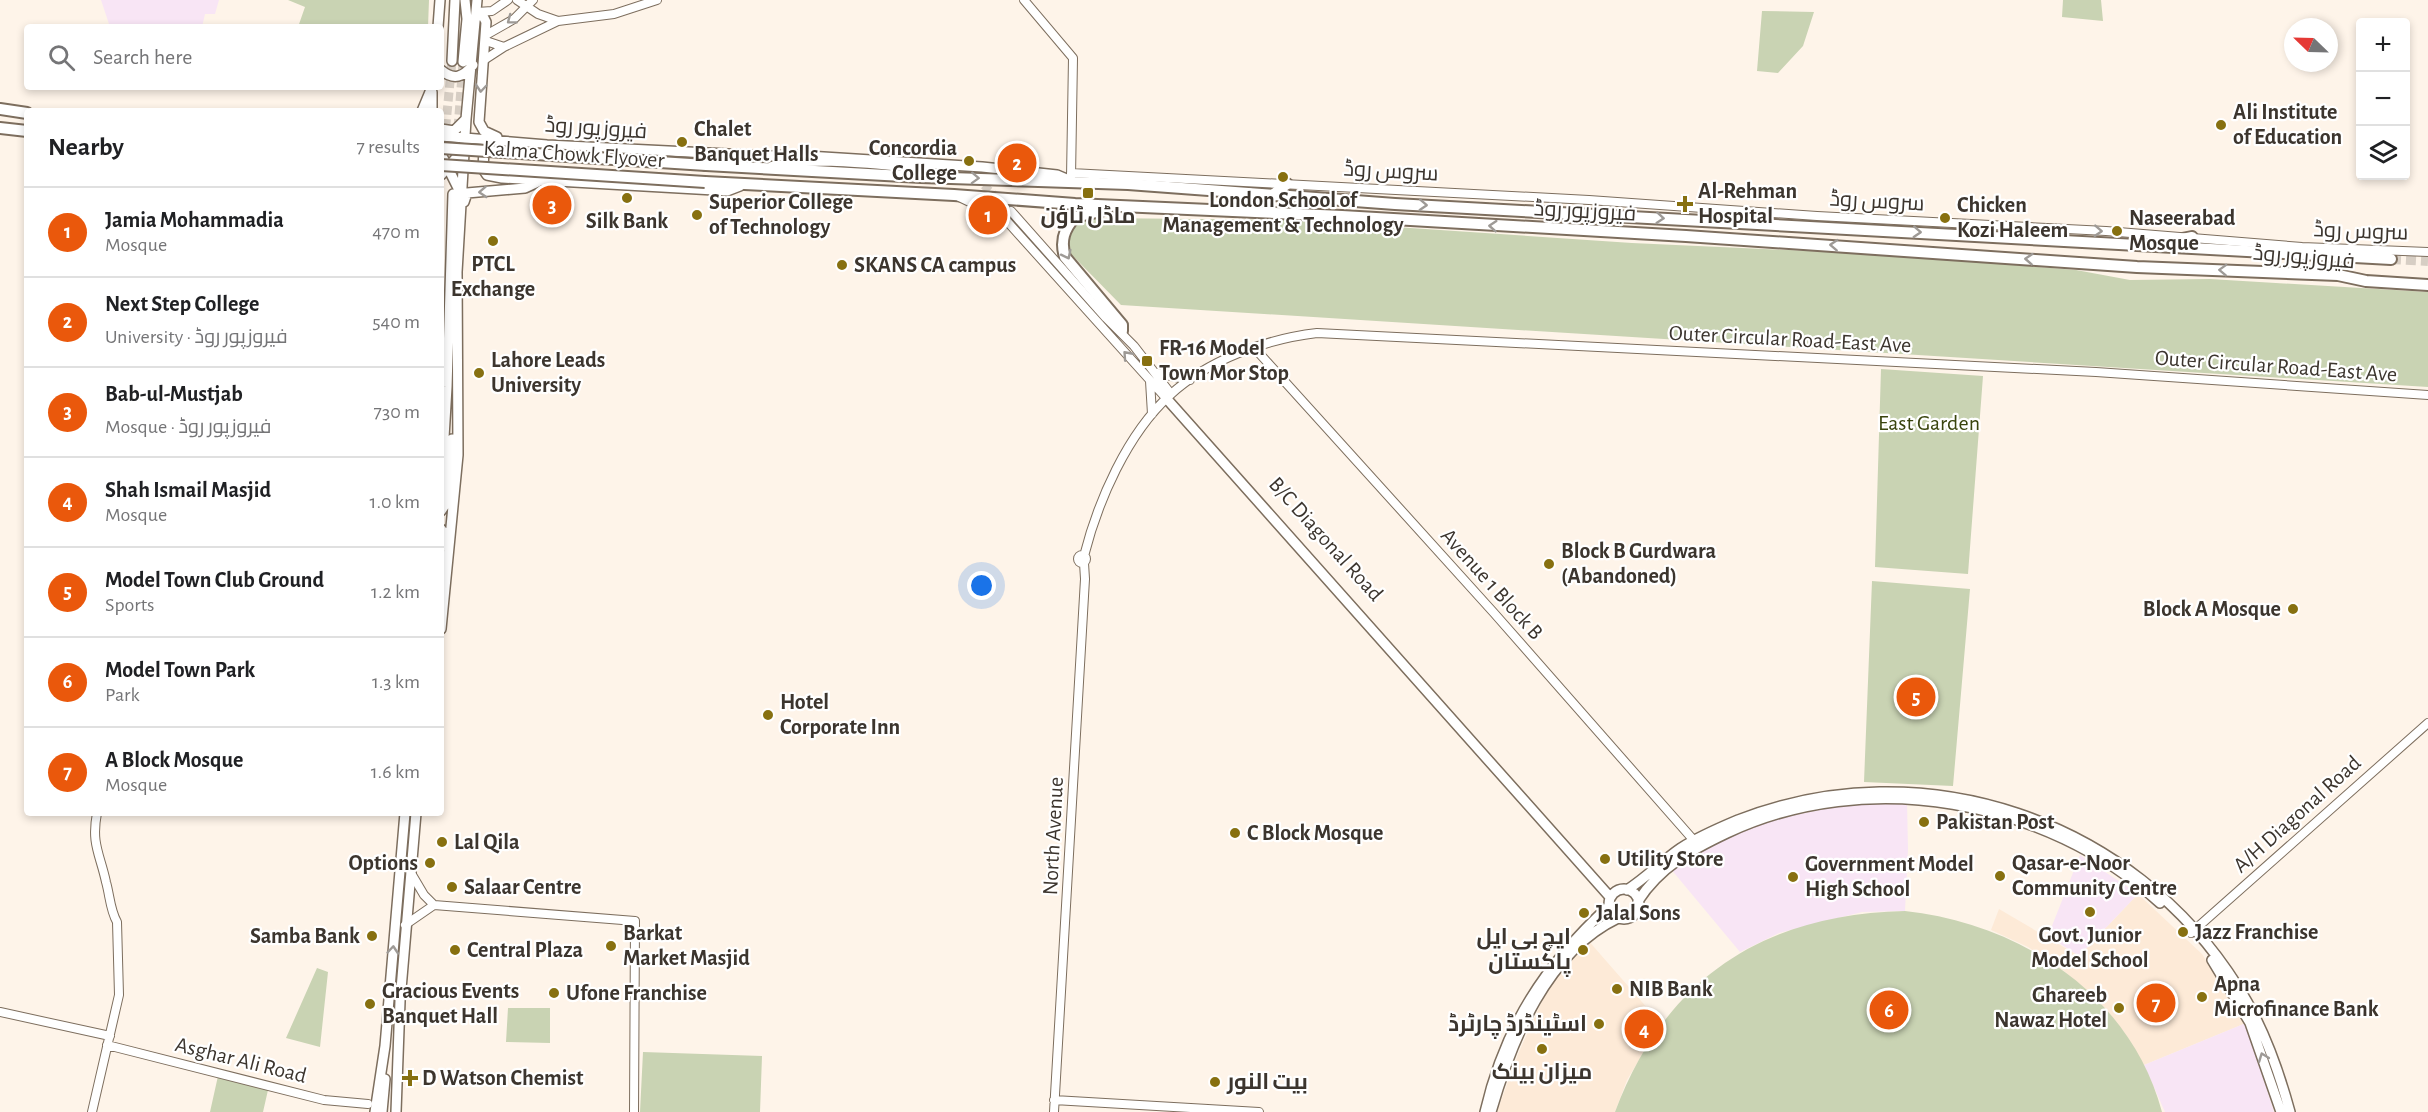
<!DOCTYPE html>
<html lang="en">
<head>
<meta charset="utf-8">
<style>
  :root { --surface:#fff; --page:#f6f6f6; --text:#202124; --muted:#757577; --line:#e0e0e0; --accent:#ea580c }
  body { margin:0; font-family:"Alegreya Sans",Cairo,sans-serif; background:var(--page); color:var(--text) }
  .controls { position:absolute; right:18px; top:18px; display:grid; overflow:hidden; border-radius:6px; box-shadow:0 3px 9px #0003 }
  .controls button { width:54px; height:54px; display:grid; place-items:center; padding:0; border:0; border-bottom:2px solid var(--line); background:var(--surface); color:var(--text); font:30px sans-serif }
  .compass { position:absolute; left:2284px; top:18px; width:54px; height:54px; border-radius:50%; background:var(--surface); box-shadow:0 3px 9px #0003; rotate:293deg }
  .you { position:absolute; left:982px; top:586px; width:21px; height:21px; margin:-15px; border:4px solid #fff; border-radius:50%; background:#1a73e8; box-shadow:0 0 0 9px #1a73e833 }
  .badge { display:grid; place-items:center; width:39px; height:39px; border-radius:50%; background:var(--accent); color:#fff; font-size:20px; font-weight:700 }
  .pin { position:absolute; translate:-50% -50%; border:3px solid #fff; box-shadow:0 2px 6px #0006 }
  .list { margin:0; padding:0; list-style:none }
  h2 { display:flex; justify-content:space-between; align-items:center; height:78px; margin:0; padding:0 24px; font-size:26px }
  h2 small { font-size:20px; font-weight:400; color:var(--muted) }
  .list li { display:grid; grid-template-columns:39px 1fr auto; gap:18px; align-items:center; box-sizing:border-box; height:90px; padding:0 24px; border-top:2px solid var(--line) }
  .list b { display:block; font-size:22px; white-space:nowrap }
  .list p { margin:0; font-size:20px; white-space:nowrap; color:var(--muted) }
  .list em { font-size:20px; font-style:normal; color:var(--muted) }
  .icon { flex:none; width:33px; height:33px; fill:none; stroke:currentColor; stroke-width:2; stroke-linecap:round; stroke-linejoin:round }
  .map { position:relative; flex:none; width:2428px; height:1112px; overflow:hidden }
  .search { position:absolute; background:var(--surface); box-shadow:0 3px 9px #0003; left:24px; top:24px; width:420px; height:66px; display:flex; align-items:center; gap:15px; box-sizing:border-box; padding:0 21px; border-radius:6px; color:var(--muted); font-size:22px }
  .panel { position:absolute; background:var(--surface); box-shadow:0 3px 9px #0003; left:24px; top:108px; width:420px; height:708px; border-radius:6px }
  .map>svg:first-child { display:block }
  .built { fill:#fdead7 }
  .education { fill:#f8e5f5 }
  .green { fill:#c9d3b3 }
  .lines { fill:none; stroke-linecap:round; stroke-linejoin:round }
  .tertiary-tunnel { stroke:#d7cec4; stroke-width:8; stroke-dasharray:8 4; stroke-linecap:butt }
  .secondary-tunnel { stroke:#d7cec4; stroke-width:9; stroke-dasharray:9 4.5; stroke-linecap:butt }
  .primary-tunnel { stroke:#d7cec4; stroke-width:10; stroke-dasharray:10 5; stroke-linecap:butt }
  .tertiary-casing { stroke:#7d6e5e; stroke-width:10 }
  .secondary-casing { stroke:#7d6e5e; stroke-width:12 }
  .primary-casing { stroke:#7d6e5e; stroke-width:14 }
  .tertiary { stroke:#fff; stroke-width:8 }
  .secondary { stroke:#fff; stroke-width:9 }
  .primary { stroke:#fff; stroke-width:10 }
  .primary-bridge-casing { stroke:#7d6e5e; stroke-width:14; stroke-linecap:butt }
  .primary-bridge { stroke:#fff; stroke-width:10 }
  .oneway { stroke:#9e9a96 }
  .poi-dot { fill:#877010; stroke:#fff; stroke-width:2 }
  .labels { text-anchor:middle; dominant-baseline:central; stroke-width:4.5; stroke-linejoin:round; paint-order:stroke }
  .poi-label { font-size:22px; font-weight:bold; fill:#3c352e; stroke:#fff; text-anchor:start }
  .street-label { font-size:22px; fill:#3c352e; stroke:#fff }
  .park-label { font-size:22px; fill:#39440d; stroke:#fff }
</style>
</head>
<body>
<div class="map">
<svg width="2428" height="1112" viewBox="0 0 2428 1112">
  <rect width="100%" height="100%" fill="#fef4e9"/>
  <!-- built -->
  <path class="built" d="M2138,894L2202,954L2246,1023L2144,1065L2124,1032L2096,999L2064,971L2028,947L1991,930L1999,909L2079,956Z
    M1587,939L1649,1010L1652,1008L1663,1020L1627,1080L1615,1112H1497L1518,1054L1542,1001L1562,967Z"/>
  <!-- education -->
  <path class="education" d="M101,0H219L215,14H205L202,27H110Z
    M1907,801L1908,849L1905,911L1862,912L1779,933L1740,952L1670,868L1701,849L1767,821L1843,805Z
    M2080,855L2138,894L2079,956L2048,936Z
    M2246,1023L2274,1112H2165L2144,1065Z"/>
  <!-- green -->
  <path class="green" d="M288,0H429L428,27H298L305,7Z
    M2063,0H2101L2103,21L2062,17Z
    M1762,11L1814,12L1803,46L1778,73L1757,71Z
    M1098,218L1291,220L1632,243L1877,254L2076,270L2130,280L2210,279L2428,292V387L1121,305L1069,252L1065,242L1077,221Z
    M1881,369L1983,376L1968,574L1875,567Z
    M1872,581L1970,589L1953,786L1864,782Z
    M1905,911C2020,923 2131,995 2162,1112H1615C1665,978 1764,914 1905,911Z
    M317,968L328,972L320,1047L286,1038Z
    M508,1008H550V1043L506,1042Z
    M643,1052L762,1056L760,1112H640Z
    M218,1076L268,1090L263,1112H210Z"/>
  <g class="lines">
    <!-- tertiary-tunnel -->
    <path class="tertiary-tunnel" d="M928,169L974,176L1011,211"/>
    <!-- secondary-tunnel -->
    <path class="secondary-tunnel" d="M443,155L452,61
      M456,155L463,62"/>
    <!-- primary-tunnel -->
    <path class="primary-tunnel" d="M2391,259L2428,261"/>
    <defs>
      <path id="tertiary" d="M517,0L538,14L558,21
        M1024,0L1073,58L1071,177
        M477,12L492,11L508,0
        M486,35L514,19L533,0
        M486,41L504,47
        M484,60L504,47L558,21L614,14L657,0
        M772,166C813,156 884,166 928,169
        M1071,173L1589,200L1817,216L2106,231L2302,247L2428,252
        M959,197L1005,219L1166,398
        M1011,211L1106,318L1134,346L1171,394
        M1258,347L1259,353L1494,613L1697,844
        M1157,373L1190,380
        M1150,381L1152,414
        M1078 559a4 4 0 1 1 8 0a4 4 0 1 1-8 0Z
        M1084,556C1098,501 1127,434 1170,395C1208,360 1266,339 1317,333L2096,372L2428,395
        M411,873L424,895L434,905
        M405,925L434,905L635,921L634,1112
        M2191,933L2428,723
        M0,1012L110,1036
        M107,1045L324,1100L368,1104
        M1054,1100L1259,1112
        M92,1112L119,995L117,922C110,910 110,896 106,882C100,854 91,844 97,813
        M1054,1112L1085,579L1084,563"/>
      <path id="secondary" d="M477,15L483,16L486,22L479,122L484,131L497,137
        M438,27L440,0
        M452,61L455,0
        M463,62L467,19L465,0
        M441,70C454,81 463,77 473,65
        M422,111L432,87
        M432,111V92
        M441,129L454,131L466,119
        M441,136L547,145L771,156L792,155L982,167L1057,175L1071,181
        M487,147L484,149L483,169L487,175L502,178L714,190L727,191L740,186
        M441,154L460,192
        M441,175L464,149
        M464,202L467,193L525,188L538,182
        M1166,398L1610,897
        M441,488L447,387L453,194
        M441,511L447,502L452,439
        M441,529L444,533L443,546
        M441,629L458,455L457,272L466,119L477,0
        M1609 904a15 15 0 1 1 30 0a15 15 0 1 1-30 0Z
        M1627,890C1646,878 1662,861 1681,848C1698,837 1719,828 1738,820C1923,748 2133,819 2238,987C2263,1025 2278,1068 2290,1112
        M1638,901C1660,867 1691,850 1727,833C1867,767 2046,799 2160,903
        M2212,960L2250,1023L2281,1112
        M375,1112L385,1046L405,813
        M382,1112L385,1079
        M396,1112L400,1001L416,813
        M1485,1112C1505,1026 1545,965 1609,906
        M1491,1112C1512,1039 1547,952 1618,918"/>
      <path id="primary" d="M0,109L27,113
        M0,128L27,131
        M706,165L921,177L1128,184L1395,204L2391,259
        M705,182L954,195L1075,204L1342,216L1686,236L2137,267L2338,275L2366,281L2428,285
        M1271,196L1287,184
        M1101,211L1075,217C1064,229 1060,241 1065,257L1122,325V331
        M2162,243L2192,237"/>
    </defs>
    <!-- tertiary casing -->
    <use href="#tertiary" class="tertiary-casing"/>
    <!-- secondary casing -->
    <use href="#secondary" class="secondary-casing"/>
    <!-- primary casing -->
    <use href="#primary" class="primary-casing"/>
    <!-- tertiary -->
    <use href="#tertiary" class="tertiary"/>
    <!-- secondary -->
    <use href="#secondary" class="secondary"/>
    <!-- primary -->
    <use href="#primary" class="primary"/>
    <defs>
      <path id="primary-bridge" d="M441,148L706,165
        M441,165L705,182"/>
    </defs>
    <!-- primary-bridge casing -->
    <use href="#primary-bridge" class="primary-bridge-casing"/>
    <!-- primary-bridge -->
    <use href="#primary-bridge" class="primary-bridge"/>
  </g>
  <!-- one-way arrows -->
  <defs><path id="oneway-chevron" d="M-2-3.5L2.5 0L-2 3.5" fill="none" stroke-width="1.6" stroke-linecap="round" stroke-linejoin="round" transform="scale(1.5)"/></defs>
  <g class="oneway">
    <use href="#oneway-chevron" transform="translate(511 20) rotate(143)"/>
    <use href="#oneway-chevron" transform="translate(481 88) rotate(95)"/>
    <use href="#oneway-chevron" transform="translate(975 178) rotate(2)"/>
    <use href="#oneway-chevron" transform="translate(483 192) rotate(177)"/>
    <use href="#oneway-chevron" transform="translate(1423 205) rotate(3)"/>
    <use href="#oneway-chevron" transform="translate(1660 218) rotate(5)"/>
    <use href="#oneway-chevron" transform="translate(1493 226) rotate(-176)"/>
    <use href="#oneway-chevron" transform="translate(2098 231) rotate(3)"/>
    <use href="#oneway-chevron" transform="translate(1917 232) rotate(3)"/>
    <use href="#oneway-chevron" transform="translate(1834 245) rotate(-177)"/>
    <use href="#oneway-chevron" transform="translate(1067 255) rotate(63)"/>
    <use href="#oneway-chevron" transform="translate(2029 259) rotate(-176)"/>
    <use href="#oneway-chevron" transform="translate(2223 270) rotate(-178)"/>
    <use href="#oneway-chevron" transform="translate(1127 355) rotate(-132)"/>
    <use href="#oneway-chevron" transform="translate(393 950) rotate(-85)"/>
    <use href="#oneway-chevron" transform="translate(2263 1057) rotate(-111)"/>
  </g>
  <!-- markers -->
  <g class="poi-dot">
    <circle cx="2221" cy="125" r="6"/>
    <circle cx="682" cy="142" r="6"/>
    <circle cx="969" cy="161" r="6"/>
    <circle cx="1283" cy="177" r="6"/>
    <rect x="1082" y="187" width="12" height="12" rx="3"/>
    <circle cx="627" cy="198" r="6"/>
    <path d="M1682 195h6v6h6v6h-6v6h-6v-6h-6v-6h6z"/>
    <circle cx="697" cy="215" r="6"/>
    <circle cx="1945" cy="218" r="6"/>
    <circle cx="2117" cy="231" r="6"/>
    <circle cx="493" cy="241" r="6"/>
    <circle cx="842" cy="265" r="6"/>
    <rect x="1141" y="355" width="12" height="12" rx="3"/>
    <circle cx="479" cy="373" r="6"/>
    <circle cx="1549" cy="564" r="6"/>
    <circle cx="2293" cy="609" r="6"/>
    <circle cx="768" cy="715" r="6"/>
    <circle cx="1924" cy="822" r="6"/>
    <circle cx="1235" cy="833" r="6"/>
    <circle cx="442" cy="842" r="6"/>
    <circle cx="1605" cy="859" r="6"/>
    <circle cx="430" cy="863" r="6"/>
    <circle cx="2000" cy="876" r="6"/>
    <circle cx="1793" cy="877" r="6"/>
    <circle cx="452" cy="887" r="6"/>
    <circle cx="2090" cy="912" r="6"/>
    <circle cx="1584" cy="913" r="6"/>
    <circle cx="2183" cy="932" r="6"/>
    <circle cx="372" cy="936" r="6"/>
    <circle cx="611" cy="946" r="6"/>
    <circle cx="455" cy="950" r="6"/>
    <circle cx="1583" cy="950" r="6"/>
    <circle cx="1617" cy="989" r="6"/>
    <circle cx="554" cy="993" r="6"/>
    <circle cx="2202" cy="997" r="6"/>
    <circle cx="370" cy="1004" r="6"/>
    <circle cx="2119" cy="1008" r="6"/>
    <circle cx="1599" cy="1024" r="6"/>
    <circle cx="1542" cy="1049" r="6"/>
    <path d="M407 1069h6v6h6v6h-6v6h-6v-6h-6v-6h6z"/>
    <circle cx="1215" cy="1082" r="6"/>
  </g>
  <g class="labels">
    <!-- poi labels -->
    <g class="poi-label">
      <text x="2233" y="112">Ali Institute<tspan x="2233" dy="25">of Education</tspan></text>
      <text x="694" y="129">Chalet<tspan x="694" dy="25">Banquet Halls</tspan></text>
      <text x="957" y="148" text-anchor="end">Concordia<tspan x="957" dy="25">College</tspan></text>
      <text x="1698" y="191">Al-Rehman<tspan x="1698" dy="25">Hospital</tspan></text>
      <text x="1283" y="200" text-anchor="middle">London School of<tspan x="1283" dy="25">Management &amp; Technology</tspan></text>
      <text x="709" y="202">Superior College<tspan x="709" dy="25">of Technology</tspan></text>
      <text x="1957" y="205">Chicken<tspan x="1957" dy="25">Kozi Haleem</tspan></text>
      <text x="1088" y="216" text-anchor="middle">ماڈل ٹاؤن</text>
      <text x="2129" y="218">Naseerabad<tspan x="2129" dy="25">Mosque</tspan></text>
      <text x="627" y="221" text-anchor="middle">Silk Bank</text>
      <text x="493" y="264" text-anchor="middle">PTCL<tspan x="493" dy="25">Exchange</tspan></text>
      <text x="854" y="265">SKANS CA campus</text>
      <text x="1159" y="348">FR-16 Model<tspan x="1159" dy="25">Town Mor Stop</tspan></text>
      <text x="491" y="360">Lahore Leads<tspan x="491" dy="25">University</tspan></text>
      <text x="1561" y="551">Block B Gurdwara<tspan x="1561" dy="25">(Abandoned)</tspan></text>
      <text x="2281" y="609" text-anchor="end">Block A Mosque</text>
      <text x="780" y="702">Hotel<tspan x="780" dy="25">Corporate Inn</tspan></text>
      <text x="1936" y="822">Pakistan Post</text>
      <text x="1247" y="833">C Block Mosque</text>
      <text x="454" y="842">Lal Qila</text>
      <text x="1617" y="859">Utility Store</text>
      <text x="418" y="863" text-anchor="end">Options</text>
      <text x="2012" y="863">Qasar-e-Noor<tspan x="2012" dy="25">Community Centre</tspan></text>
      <text x="1805" y="864">Government Model<tspan x="1805" dy="25">High School</tspan></text>
      <text x="464" y="887">Salaar Centre</text>
      <text x="1596" y="913">Jalal Sons</text>
      <text x="2195" y="932">Jazz Franchise</text>
      <text x="623" y="933">Barkat<tspan x="623" dy="25">Market Masjid</tspan></text>
      <text x="2090" y="935" text-anchor="middle">Govt. Junior<tspan x="2090" dy="25">Model School</tspan></text>
      <text x="360" y="936" text-anchor="end">Samba Bank</text>
      <text x="1571" y="937" text-anchor="end">ایچ بی ایل<tspan x="1571" dy="25">پاکستان</tspan></text>
      <text x="467" y="950">Central Plaza</text>
      <text x="2214" y="984">Apna<tspan x="2214" dy="25">Microfinance Bank</tspan></text>
      <text x="1629" y="989">NIB Bank</text>
      <text x="382" y="991">Gracious Events<tspan x="382" dy="25">Banquet Hall</tspan></text>
      <text x="566" y="993">Ufone Franchise</text>
      <text x="2107" y="995" text-anchor="end">Ghareeb<tspan x="2107" dy="25">Nawaz Hotel</tspan></text>
      <text x="1587" y="1024" text-anchor="end">اسٹینڈرڈ چارٹرڈ</text>
      <text x="1542" y="1072" text-anchor="middle">میزان بینک</text>
      <text x="422" y="1078">D Watson Chemist</text>
      <text x="1227" y="1082">بیت النور</text>
    </g>
    <!-- street labels -->
    <g class="street-label">
      <text transform="translate(596 128) rotate(4)">فیروزپور روڈ</text>
      <text transform="translate(574 154) rotate(4)">Kalma Chowk Flyover</text>
      <text transform="translate(1391 171) rotate(3)">سروس روڈ</text>
      <text transform="translate(1877 201) rotate(3)">سروس روڈ</text>
      <text transform="translate(1585 211) rotate(3)">فیروزپور روڈ</text>
      <text transform="translate(2361 231) rotate(2)">سروس روڈ</text>
      <text transform="translate(2304 257) rotate(5)">فیروزپور روڈ</text>
      <text transform="translate(1790 339) rotate(3)">Outer Circular Road-East Ave</text>
      <text transform="translate(2276 366) rotate(4)">Outer Circular Road-East Ave</text>
      <text transform="translate(1326 539) rotate(48)">B/C Diagonal Road</text>
      <text transform="translate(1492 584) rotate(48)">Avenue 1 Block B</text>
      <text transform="translate(2297 814) rotate(-42)">A/H Diagonal Road</text>
      <text transform="translate(1053 836) rotate(-87)">North Avenue</text>
      <text transform="translate(241 1060) rotate(14)">Asghar Ali Road</text>
    </g>
    <!-- park labels -->
    <g class="park-label">
      <text x="1929" y="423">East Garden</text>
    </g>
  </g>
</svg>
<div class="controls">
<button>+</button>
<button>−</button>
<button><svg class="icon" aria-label="layers" viewBox="0 0 24 24"><path d="M12 4l9 5-9 5-9-5zM3 14l9 5 9-5"/></svg></button>
</div>
<svg class="compass" viewBox="-18 -18 36 36"><path d="M0-13l5 13h-10z" fill="#e53935"/><path d="M0 13l5-13h-10z" fill="#757577"/></svg>
<div class="you"></div>
<div class="pin badge" style="left:988px;top:215px">1</div>
<div class="pin badge" style="left:1017px;top:163px">2</div>
<div class="pin badge" style="left:552px;top:205px">3</div>
<div class="pin badge" style="left:1644px;top:1029px">4</div>
<div class="pin badge" style="left:1916px;top:697px">5</div>
<div class="pin badge" style="left:1889px;top:1010px">6</div>
<div class="pin badge" style="left:2156px;top:1003px">7</div>
<div class="search"><svg class="icon" aria-label="search" viewBox="0 0 24 24"><circle cx="10" cy="10" r="6"/><path d="M15 15l6 6"/></svg>Search here</div>
<section class="panel">
<h2>Nearby<small>7 results</small></h2>
<ul class="list">
<li><span class="badge">1</span><div><b>Jamia Mohammadia</b><p>Mosque</p></div><em>470 m</em></li>
<li><span class="badge">2</span><div><b>Next Step College</b><p>University · فیروزپور روڈ</p></div><em>540 m</em></li>
<li><span class="badge">3</span><div><b>Bab-ul-Mustjab</b><p>Mosque · فیروزپور روڈ</p></div><em>730 m</em></li>
<li><span class="badge">4</span><div><b>Shah Ismail Masjid</b><p>Mosque</p></div><em>1.0 km</em></li>
<li><span class="badge">5</span><div><b>Model Town Club Ground</b><p>Sports</p></div><em>1.2 km</em></li>
<li><span class="badge">6</span><div><b>Model Town Park</b><p>Park</p></div><em>1.3 km</em></li>
<li><span class="badge">7</span><div><b>A Block Mosque</b><p>Mosque</p></div><em>1.6 km</em></li>
</ul>
</section>
</div>
</body>
</html>
